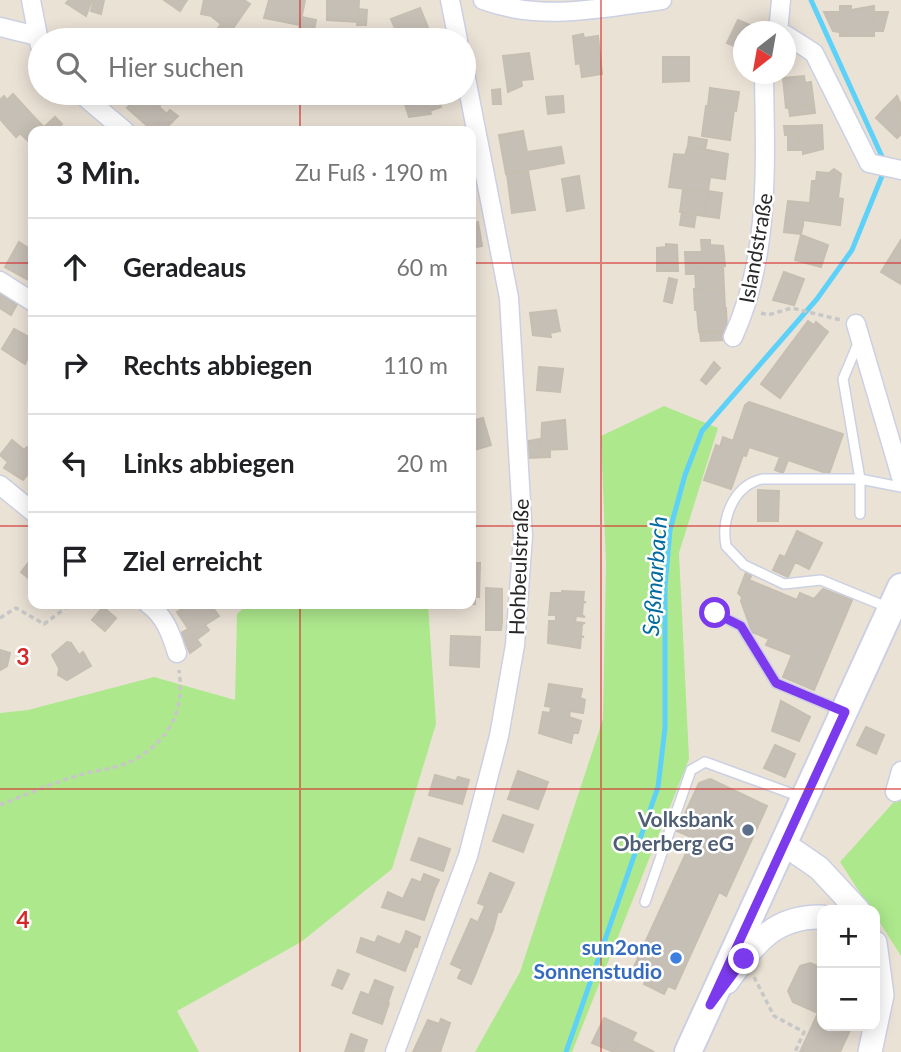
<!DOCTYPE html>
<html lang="de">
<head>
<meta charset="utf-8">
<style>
  :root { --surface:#fff; --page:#f2f2f2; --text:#202124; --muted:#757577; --line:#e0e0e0 }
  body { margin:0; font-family:Lato,sans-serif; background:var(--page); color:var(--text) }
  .controls { position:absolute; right:21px; bottom:21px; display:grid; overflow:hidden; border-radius:14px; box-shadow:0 4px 18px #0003 }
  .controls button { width:63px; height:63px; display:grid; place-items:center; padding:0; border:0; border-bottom:2px solid var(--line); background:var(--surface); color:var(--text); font:35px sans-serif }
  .compass { position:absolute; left:733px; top:21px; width:63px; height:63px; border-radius:50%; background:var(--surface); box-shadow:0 4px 18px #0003; rotate:211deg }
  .stop { position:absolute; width:21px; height:21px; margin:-16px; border:5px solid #7c3aed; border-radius:50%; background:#fff }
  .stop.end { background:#7c3aed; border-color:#fff; box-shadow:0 2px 7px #0008 }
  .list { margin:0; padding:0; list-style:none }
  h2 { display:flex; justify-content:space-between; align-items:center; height:91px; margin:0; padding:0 28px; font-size:30px }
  h2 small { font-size:23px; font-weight:400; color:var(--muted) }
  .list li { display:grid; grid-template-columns:46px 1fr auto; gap:21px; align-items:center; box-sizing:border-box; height:98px; padding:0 28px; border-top:2px solid var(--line) }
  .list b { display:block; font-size:26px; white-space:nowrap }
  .list em { font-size:23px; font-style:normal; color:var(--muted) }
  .icon { flex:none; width:38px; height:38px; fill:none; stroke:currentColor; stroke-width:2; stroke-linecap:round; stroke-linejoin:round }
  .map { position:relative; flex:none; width:901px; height:1052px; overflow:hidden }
  .search { position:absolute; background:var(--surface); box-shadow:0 4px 18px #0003; left:28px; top:28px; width:448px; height:77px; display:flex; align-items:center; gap:18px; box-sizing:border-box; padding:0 24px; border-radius:38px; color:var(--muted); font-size:26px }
  .panel { position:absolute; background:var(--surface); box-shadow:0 4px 18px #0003; left:28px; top:126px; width:448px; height:483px; border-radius:14px }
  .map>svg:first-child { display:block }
  .green { fill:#ade88d }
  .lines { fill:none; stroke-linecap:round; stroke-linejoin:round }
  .stream { stroke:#5ed1f8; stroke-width:5 }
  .building { fill:#c6bfb6; stroke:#c6beb0; stroke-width:2 }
  .service-casing { stroke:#cbd0e2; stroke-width:12 }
  .minor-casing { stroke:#cbd0e2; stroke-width:21 }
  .tertiary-casing { stroke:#cbd0e2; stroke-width:26 }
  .secondary-casing { stroke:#cbd0e2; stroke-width:30 }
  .path { stroke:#c7c7c7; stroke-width:3.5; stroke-dasharray:5 3.5; stroke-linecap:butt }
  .service { stroke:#fff; stroke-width:9 }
  .minor { stroke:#fff; stroke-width:18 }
  .tertiary { stroke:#fff; stroke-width:23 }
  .secondary { stroke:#fff; stroke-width:26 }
  .route { stroke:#7c3aed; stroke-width:9 }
  .grid { fill:none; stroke:#d62828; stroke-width:2; stroke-opacity:0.55 }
  .service-dot { fill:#5c6f8a; stroke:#fff; stroke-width:2.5 }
  .shop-dot { fill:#3f7fe0; stroke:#fff; stroke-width:2.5 }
  .labels { text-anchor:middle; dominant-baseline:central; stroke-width:5; stroke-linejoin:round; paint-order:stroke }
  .street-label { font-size:21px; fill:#272727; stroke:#fff }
  .service-label { font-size:21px; font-weight:bold; fill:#4e5e75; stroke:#fff; text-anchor:end }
  .shop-label { font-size:21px; font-weight:bold; fill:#366cbe; stroke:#fff; text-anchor:end }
  .water-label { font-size:23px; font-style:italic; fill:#026b9f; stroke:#fff }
  .grid-label { font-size:23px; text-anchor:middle; font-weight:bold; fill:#d62828; stroke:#fff; stroke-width:5; stroke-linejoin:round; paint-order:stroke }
</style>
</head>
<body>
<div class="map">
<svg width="901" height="1052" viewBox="0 0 901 1052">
  <rect width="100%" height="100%" fill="#ebe2d6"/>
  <!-- green -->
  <path class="green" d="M664,406L718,428L679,553L689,759L572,1052H475L520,972L603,719L606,563L601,436Z
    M248,604H428L436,724L392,869L301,942L177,1011L199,1052H0V713L28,710L154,677L235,700L237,614Z
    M901,794V956L875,915V910H871L840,862Z"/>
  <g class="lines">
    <!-- stream -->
    <path class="stream" d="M811,0L884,161
      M566,1052L658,787L665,728V587L670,530L685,475L702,431L817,299L852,250L884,171"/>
  </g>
  <!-- building -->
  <path class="building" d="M69,0H92L86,16L66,3Z
    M94,0H104L101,14L91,11Z
    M164,0H187L180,11Z
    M204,0H222L211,16L201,14Z
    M222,0H244L250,4L226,38L216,31L221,24L211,16Z
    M269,0H305L300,25L264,18Z
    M327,0H359L358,22L327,20Z
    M840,6H851V10L874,6V36H840Z
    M420,8L433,40H400L391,19Z
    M358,9L367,10L366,25H357Z
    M824,12H840V32L833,31Z
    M874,12H888L883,31H875Z
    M302,17L316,20L312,40L297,36Z
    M738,20L764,31L744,32V50L727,43Z
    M583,34L584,38L598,36L602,74L582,77L580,63L576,64L573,36Z
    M529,53L533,79L521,80L522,86L508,92L503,56Z
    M663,57H689V81L663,82Z
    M804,76L805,83L811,82L814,105L786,108L783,78Z
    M710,88L739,92L736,111L708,106Z
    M500,89L501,104H493L492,90Z
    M140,93H161L167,97L159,107L167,114L152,130L127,108Z
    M402,93H436L441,107L430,111L431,114L409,117L404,101L400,102L398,94Z
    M13,94L36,119L16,137L0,119V100L4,96L7,100Z
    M563,96L564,112L548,114L546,97Z
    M897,96L901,105L889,117L883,110Z
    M814,105L815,113L790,116L789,108Z
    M901,105V134L897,138L876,118L883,110L889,117Z
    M706,106L734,110L730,140L702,136Z
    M170,110L178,116L163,131L156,125Z
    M55,117L62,124L55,131L41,130Z
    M36,119L44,127L33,131V137L29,142L20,133Z
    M822,125L823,149L803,154V150H799V126Z
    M784,126H799V134L785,135Z
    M523,131L527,152L561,147L564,163L506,174L499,135Z
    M799,134V150H788V135Z
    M689,137L707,140L705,149L688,146Z
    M688,146L728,154L725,179L710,177L708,192L669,187L674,154L685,155Z
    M834,169L841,174L838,198L843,199L840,225L803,220V225L785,223L788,201L810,203L812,181H816L817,172L829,173Z
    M528,171L535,210L512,213L507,174Z
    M579,176L584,208L567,211L562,179Z
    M683,189L708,192L704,216L680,212Z
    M708,191L722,193L719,218L704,216Z
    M682,212L696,214L694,227L680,225Z
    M478,222L482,246L471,248V224Z
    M785,223L803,225L801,234L784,232Z
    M801,235L828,245L821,267L795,260Z
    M701,240H710V245L723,246L725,266L695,268V274H686L685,252H702Z
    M901,240V284L881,272Z
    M19,242L33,251V276L30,281L5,267Z
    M666,244L677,245L678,271H657V248L666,247Z
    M723,266L724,288L696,289L695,268Z
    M784,272L804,279L794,305L773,300Z
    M669,278L677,280L672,303L664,301Z
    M724,288L725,308L695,310L694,289Z
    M0,294L17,304L11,315L0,308Z
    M726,308L727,331L699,332L697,310Z
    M556,310L560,331L550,333L551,337L533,335L530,313Z
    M808,321L814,325L816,322L828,332L780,398L761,384Z
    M14,329L29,337L28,343L33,347L25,364L2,349Z
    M726,331V340L701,341L700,333Z
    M714,362L720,368L706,384L701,380Z
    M539,367L563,369L560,392L537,390Z
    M749,402L843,434L829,474L788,460L783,473L775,470L780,457L749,447L746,456L743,455L731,489L704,480L716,445L720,447L723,437L733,441L745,405Z
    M483,418L491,445L471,451V421Z
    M565,420L567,449L541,450L542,423Z
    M540,439L541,450L550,449V457L528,458V441Z
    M12,440L24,450L27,447L33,452V468L23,480L4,468L8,462L0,455Z
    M758,490L779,491L778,521H758Z
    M797,531L822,543L809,569L785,557Z
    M780,555L795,562L788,577L773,570Z
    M33,557V582L21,572Z
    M471,563H480L479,597H475V604H471Z
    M747,570L753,572L749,580L797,600L800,593L814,599L823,589L852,600L814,690L783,677L792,655L766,645L769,639L752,632L741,601L742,597L738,593Z
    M486,588L502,589V622L486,621Z
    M562,591L584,592L583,602H586L583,603L582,615L585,617L576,616L575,622L585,623L582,624L581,636L584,637H581L580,648L548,643L549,621H556V615H549L551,593H562Z
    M190,604H210L219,616L205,625L209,630L196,640L177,612Z
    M103,607L116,618L105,631L92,620Z
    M486,622H502L501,630H486Z
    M188,629L201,645L190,653L181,633Z
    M451,636L480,637L479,667L450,665Z
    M67,642L71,643L79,655L83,652L91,666L67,680L58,675L59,668L52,655Z
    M0,650L10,653L7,666L0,670Z
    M549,684L582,689L580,698L585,700L583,713L570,711L569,717L581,721L578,733H573L571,743L539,733L543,712L550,713L551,707L545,706Z
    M781,701L810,717L799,741L772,731Z
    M866,727L884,735L876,754L857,745Z
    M775,745L795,754L785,777L764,768Z
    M518,771L548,782L538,809L508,799Z
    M435,775L456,781L458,777L469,780L462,804L429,795Z
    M710,779L767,806L726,896L719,892L675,989L668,986L664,994L644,984L647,976L633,969L693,838L677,831L699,783Z
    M503,815L533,825L523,852L493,841Z
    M419,838L450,849L443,871L411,860Z
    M490,873L514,883L501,912L478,903Z
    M424,874L439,880L435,888L421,882Z
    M412,879L435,888L424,920L382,907L388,892L403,899Z
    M485,906L498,911L493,930L478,922Z
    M471,919L493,930L475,975L451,964Z
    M406,931L420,937L417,947L403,940Z
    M378,936L400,945L403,940L415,945L405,971L357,952L361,938L375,943Z
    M810,963L822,968V1026H852L840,1052H800L818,1013L793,1002L788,991L800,966Z
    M462,969L475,975L471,984L458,978Z
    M338,970L349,974L342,989L332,985Z
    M375,980L393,987L388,1002L369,995Z
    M361,992L389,1003L382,1024L353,1013Z
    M604,1018L636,1033L633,1039L622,1033L614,1052L592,1043Z
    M441,1019L450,1023L440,1052H413L428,1020L439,1024Z
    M622,1033L633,1039L632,1041L654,1052H614Z
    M351,1034L367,1040L363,1052H345Z"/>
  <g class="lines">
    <defs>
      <path id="service" d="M859,341L843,379L860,479V514
        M887,607L821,580L784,584L744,565L726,546C721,519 733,486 762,479H860L901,487
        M715,613L741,626L776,683L840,710
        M645,902L691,770L705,762L801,797"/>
      <path id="minor" d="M31,0L40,46
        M450,0L458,40
        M483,0C542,22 602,8 662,0
        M0,27L37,36
        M778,32L781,0
        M786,35L814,53L869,163L901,170
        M80,93L125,131
        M0,281L33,302
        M856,324L901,477
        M733,337C771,255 765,161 764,74
        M0,485L33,512
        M148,604C165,616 171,634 177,653
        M895,792L901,771
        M395,1052L468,856L499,736L515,645L523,536L509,298L464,68"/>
      <path id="tertiary" d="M784,844L819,868L858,910
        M727,982C754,945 772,916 822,917
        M870,1052L882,995L875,943"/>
      <path id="secondary" d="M688,1052L901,587"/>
    </defs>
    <!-- service casing -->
    <use href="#service" class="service-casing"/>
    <!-- minor casing -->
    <use href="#minor" class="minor-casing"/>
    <!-- tertiary casing -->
    <use href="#tertiary" class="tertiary-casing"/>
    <!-- secondary casing -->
    <use href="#secondary" class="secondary-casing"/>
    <!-- path -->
    <path class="path" d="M761,313L768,315L792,308L841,320
      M0,618L16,608L44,624L71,604
      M0,805C25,795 50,784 76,776C94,770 117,769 134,760C170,739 185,711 179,670
      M754,977L774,1016L804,1032L795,1052"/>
    <!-- service -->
    <use href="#service" class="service"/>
    <!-- minor -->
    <use href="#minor" class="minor"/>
    <!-- tertiary -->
    <use href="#tertiary" class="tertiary"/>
    <!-- secondary -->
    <use href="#secondary" class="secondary"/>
  </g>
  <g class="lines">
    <!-- route -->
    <path class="route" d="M715,613L741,626L776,683L845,712L710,1005L744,959"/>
  </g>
  <!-- grid -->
  <path class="grid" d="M300,0V40M601,0V1052M300,93V131M0,263H33M471,263H901M0,526H33M471,526H901M300,604V1052M0,789H901"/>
  <!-- markers -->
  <circle class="service-dot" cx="748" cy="830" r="7"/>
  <circle class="shop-dot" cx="676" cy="958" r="7"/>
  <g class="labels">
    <!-- street labels -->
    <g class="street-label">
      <text transform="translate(755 248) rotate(-80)">Islandstraße</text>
      <text transform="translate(518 567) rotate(-88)">Hohbeulstraße</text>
    </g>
    <!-- service labels -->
    <g class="service-label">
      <text x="734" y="818">Volksbank<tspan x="734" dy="24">Oberberg eG</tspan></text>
    </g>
    <!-- shop labels -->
    <g class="shop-label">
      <text x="662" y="946">sun2one<tspan x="662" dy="24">Sonnenstudio</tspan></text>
    </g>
    <!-- water labels -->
    <g class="water-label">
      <text transform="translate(654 576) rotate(-86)">Seßmarbach</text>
    </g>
  </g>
  <g class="grid-label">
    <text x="23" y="665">3</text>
    <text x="23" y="928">4</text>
  </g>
</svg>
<div class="controls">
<button>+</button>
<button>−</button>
</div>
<svg class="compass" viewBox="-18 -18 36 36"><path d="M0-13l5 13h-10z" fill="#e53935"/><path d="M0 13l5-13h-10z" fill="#757577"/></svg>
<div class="stop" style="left:715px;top:613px"></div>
<div class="stop end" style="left:744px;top:959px"></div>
<div class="search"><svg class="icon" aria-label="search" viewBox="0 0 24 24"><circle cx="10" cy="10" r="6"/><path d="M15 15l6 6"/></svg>Hier suchen</div>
<section class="panel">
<h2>3 Min.<small>Zu Fuß · 190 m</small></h2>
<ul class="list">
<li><svg class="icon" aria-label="ahead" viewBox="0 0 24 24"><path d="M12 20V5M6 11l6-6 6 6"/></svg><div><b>Geradeaus</b></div><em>60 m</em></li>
<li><svg class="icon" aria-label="right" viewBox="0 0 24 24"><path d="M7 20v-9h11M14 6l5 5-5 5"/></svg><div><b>Rechts abbiegen</b></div><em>110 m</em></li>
<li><svg class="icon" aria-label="left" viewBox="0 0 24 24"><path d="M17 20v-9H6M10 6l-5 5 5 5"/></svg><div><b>Links abbiegen</b></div><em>20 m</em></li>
<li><svg class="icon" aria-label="arrive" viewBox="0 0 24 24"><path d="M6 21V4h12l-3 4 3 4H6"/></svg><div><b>Ziel erreicht</b></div></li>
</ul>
</section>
</div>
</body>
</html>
